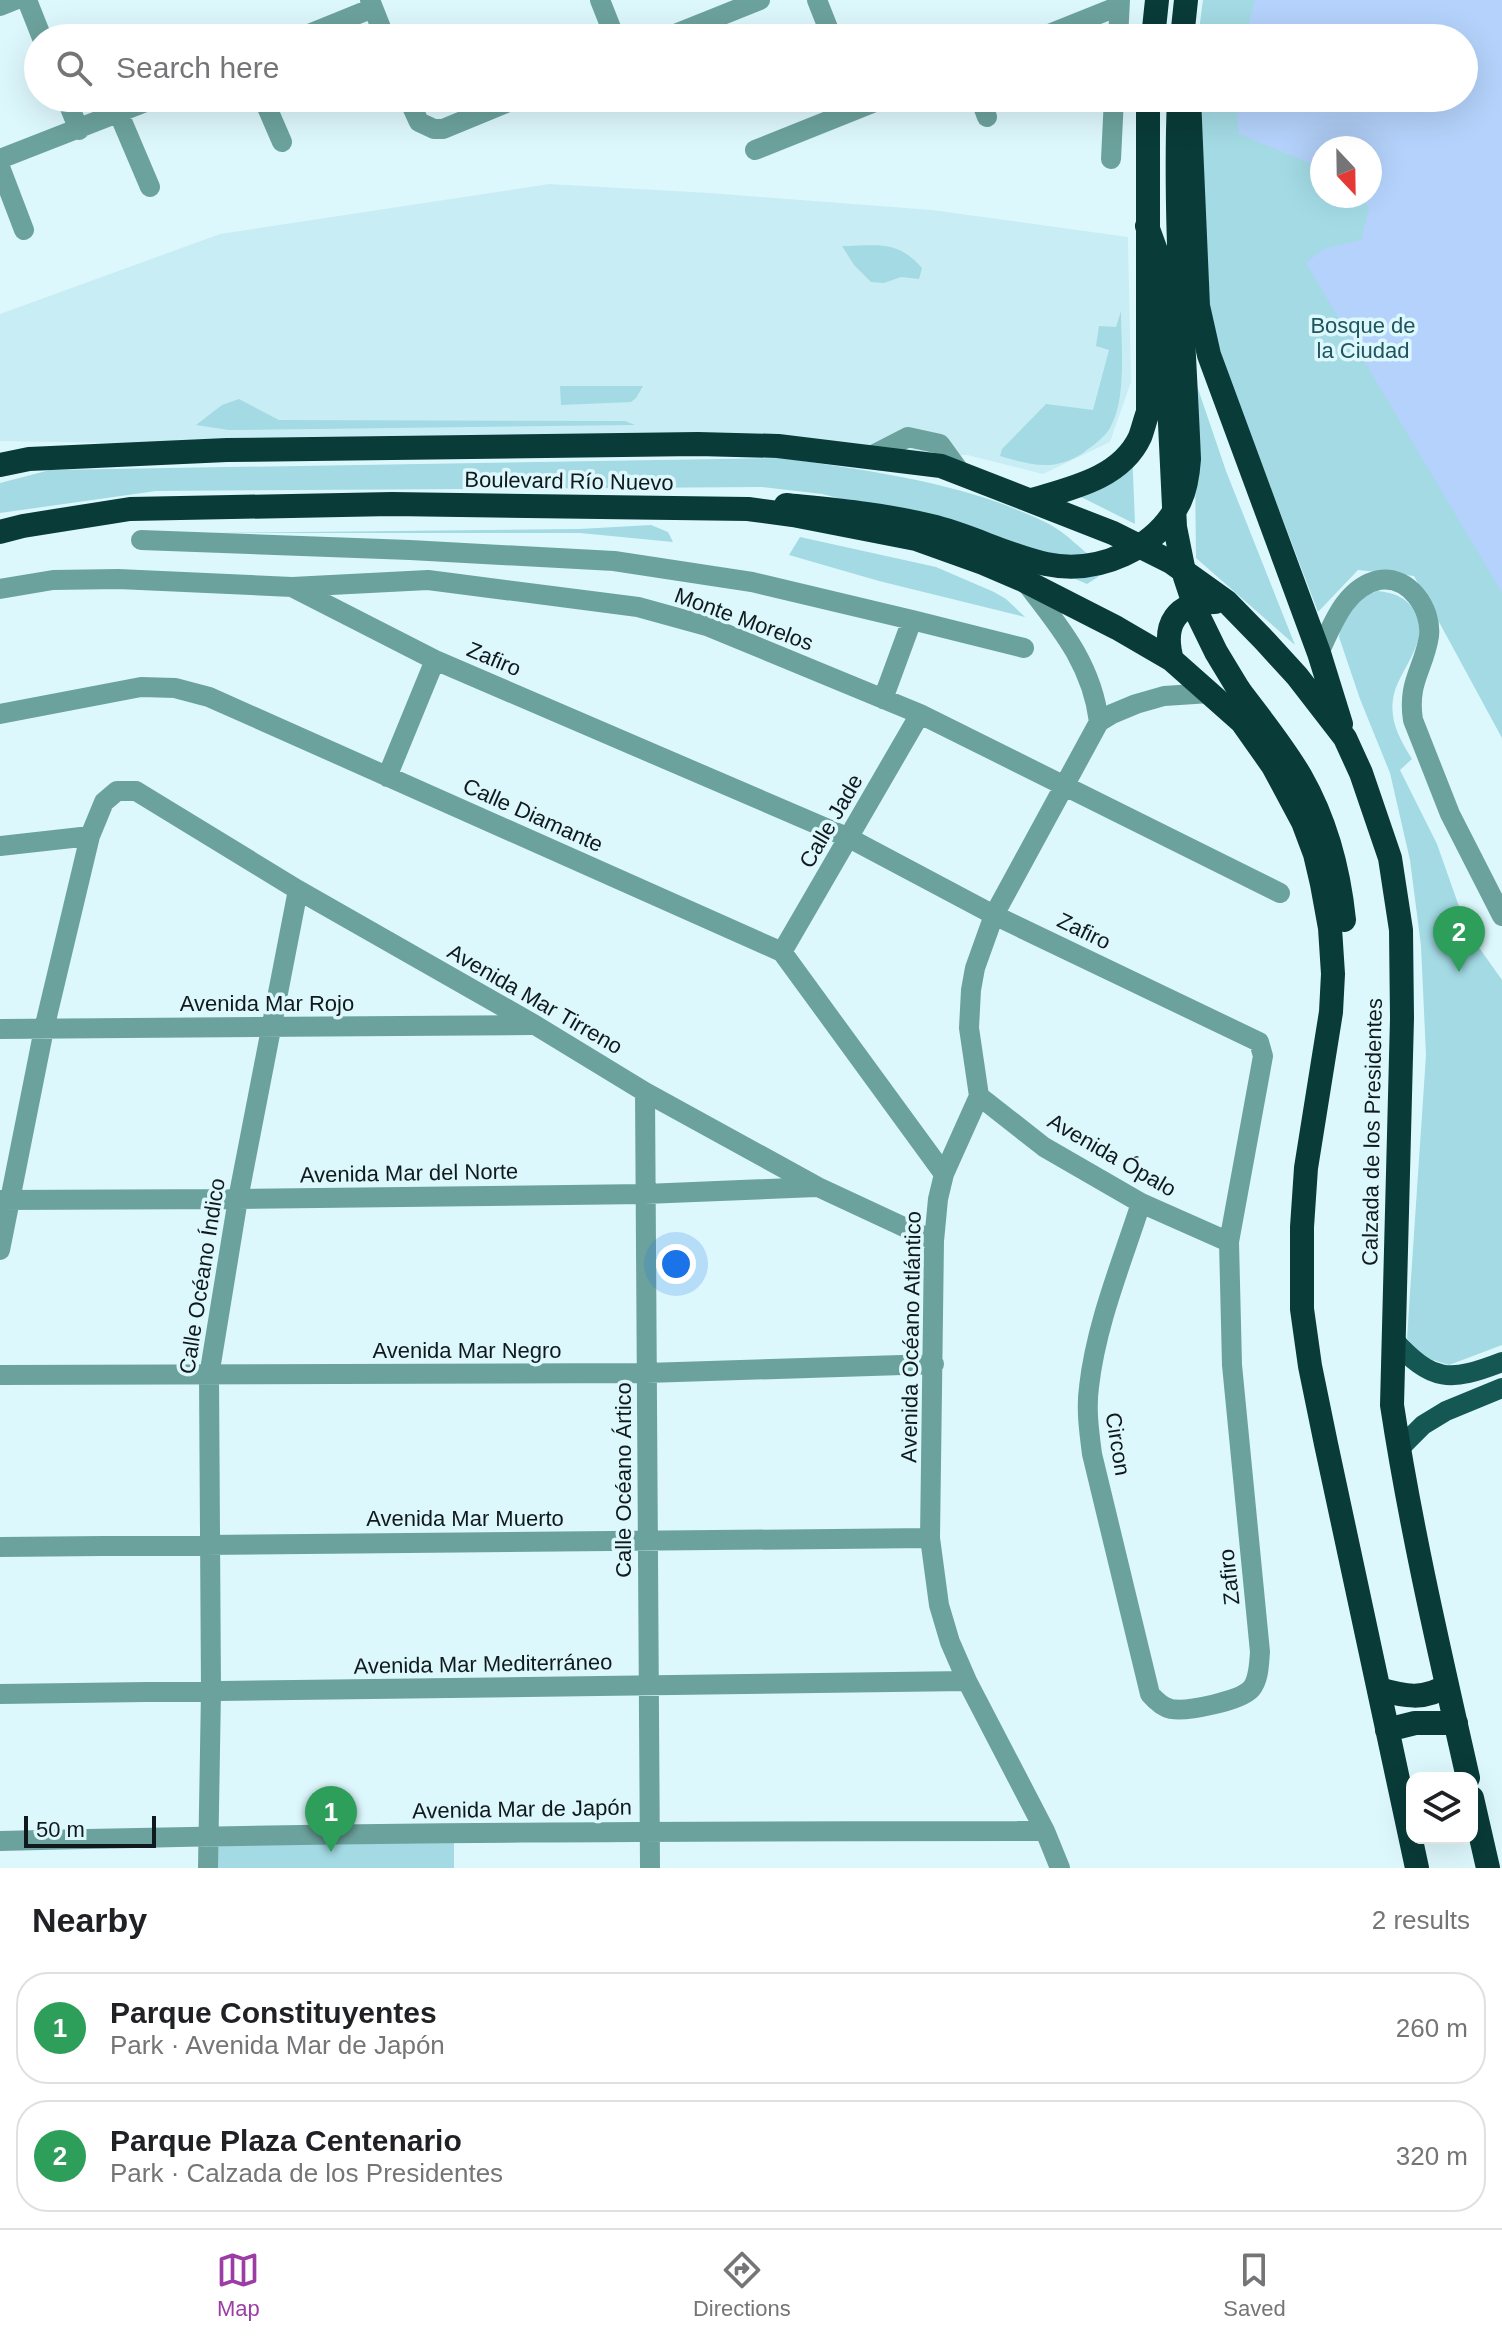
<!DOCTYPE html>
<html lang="en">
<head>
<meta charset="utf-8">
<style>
  :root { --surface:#fff; --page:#f2f2f2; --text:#202124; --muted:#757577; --line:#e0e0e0; --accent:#9c3da6 }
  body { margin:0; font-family:Arial,sans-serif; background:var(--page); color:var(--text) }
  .controls { position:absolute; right:24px; bottom:24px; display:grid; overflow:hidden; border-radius:16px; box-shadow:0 8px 32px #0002 }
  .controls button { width:72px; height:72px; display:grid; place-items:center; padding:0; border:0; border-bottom:2px solid var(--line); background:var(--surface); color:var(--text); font:40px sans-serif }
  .compass { position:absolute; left:1310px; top:136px; width:72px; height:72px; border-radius:50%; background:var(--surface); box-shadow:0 8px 32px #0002; rotate:158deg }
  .scale { position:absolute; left:24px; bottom:20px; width:132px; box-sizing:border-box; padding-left:8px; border:4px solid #10191b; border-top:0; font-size:22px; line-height:28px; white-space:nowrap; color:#10191b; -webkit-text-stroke:6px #ddf8fd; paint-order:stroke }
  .you { position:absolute; left:676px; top:1264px; width:28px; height:28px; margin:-20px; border:6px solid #fff; border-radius:50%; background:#1a73e8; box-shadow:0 0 0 12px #1a73e833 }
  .badge { display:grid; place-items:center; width:52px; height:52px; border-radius:50%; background:var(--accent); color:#fff; font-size:26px; font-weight:700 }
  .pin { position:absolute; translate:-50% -66px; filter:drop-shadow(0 2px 4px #0008) }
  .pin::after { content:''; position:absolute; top:42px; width:28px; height:24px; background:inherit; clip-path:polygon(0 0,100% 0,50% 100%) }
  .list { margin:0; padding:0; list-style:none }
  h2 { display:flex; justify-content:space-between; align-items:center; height:104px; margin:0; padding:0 32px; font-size:34px }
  h2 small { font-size:26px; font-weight:400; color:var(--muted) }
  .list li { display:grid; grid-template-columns:52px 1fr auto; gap:24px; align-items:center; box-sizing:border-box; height:112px; margin:0 16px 16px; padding:0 16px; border:2px solid var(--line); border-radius:32px }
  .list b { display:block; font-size:30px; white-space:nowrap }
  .list p { margin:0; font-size:26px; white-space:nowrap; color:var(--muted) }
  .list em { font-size:26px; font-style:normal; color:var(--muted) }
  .icon { flex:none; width:44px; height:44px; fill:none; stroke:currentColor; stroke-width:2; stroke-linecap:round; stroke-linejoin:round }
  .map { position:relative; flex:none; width:1502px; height:1868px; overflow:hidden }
  .search { position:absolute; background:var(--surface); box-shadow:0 8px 32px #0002; left:24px; right:24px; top:24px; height:88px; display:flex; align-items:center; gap:20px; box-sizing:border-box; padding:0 28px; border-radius:44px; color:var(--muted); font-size:30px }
  .sheet { height:360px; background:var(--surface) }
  nav { display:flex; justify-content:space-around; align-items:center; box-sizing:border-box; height:112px; border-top:2px solid var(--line); background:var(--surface); font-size:22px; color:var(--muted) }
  nav a { display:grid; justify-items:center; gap:4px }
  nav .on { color:var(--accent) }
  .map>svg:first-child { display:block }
  .built { fill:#c9edf4 }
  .green { fill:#a3dae4; fill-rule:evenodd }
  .water { fill:#b4d2fb }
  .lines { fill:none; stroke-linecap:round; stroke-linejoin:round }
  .minor { stroke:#6ca29d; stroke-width:20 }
  .major { stroke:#155753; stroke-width:20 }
  .highway { stroke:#093b38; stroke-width:24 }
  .highway-bridge { stroke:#093b38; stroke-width:24 }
  .labels { text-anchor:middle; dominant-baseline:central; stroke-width:7; stroke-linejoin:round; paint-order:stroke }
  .park-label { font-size:22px; fill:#20555f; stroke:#ddf8fd }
  .street-label { font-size:22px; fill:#10191b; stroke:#ddf8fd }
</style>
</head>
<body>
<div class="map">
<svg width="1502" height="1868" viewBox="0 0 1502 1868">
  <rect width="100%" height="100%" fill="#ddf8fd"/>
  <!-- built -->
  <path class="built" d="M549,184L710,193L932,210L1128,237L1131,382L1110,442L1043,474L967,455L871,456L0,441V314L220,234Z"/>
  <!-- green -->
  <path class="green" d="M1203,0H1502V738L1414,576L1358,570L1318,612L1208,323L1189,98H1464V38H1198ZM1322,148H1370V196H1322Z
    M842,246C877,246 897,239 922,268L919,279L901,277L884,283L871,282L854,265Z
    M1121,311C1121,344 1127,399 1110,428C1104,438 1092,446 1083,453C1054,472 1031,465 1000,456L1002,449L1046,404L1093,410L1109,350L1096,346L1099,326L1116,327Z
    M1194,377L1226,471L1295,645L1196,558Z
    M560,386H643L636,398L631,402L561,405Z
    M239,399L279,420L625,421L635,425L229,430L196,425L222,405Z
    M1132,449L1135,524L1073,493Z
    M782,458C871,471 968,483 1049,524C1066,533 1082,550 1097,562L1100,570L1098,577L1087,584L953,527L822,494L762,487L156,491L0,513V483L50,470Z
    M651,525L668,532L673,542L580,533H209L579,529Z
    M800,537L936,567L994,592L1006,599L1025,617L879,581L789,555Z
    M1378,591C1394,593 1407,597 1415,612C1431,639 1401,668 1394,694C1388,720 1400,739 1412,759L1400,770L1437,844L1468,932L1502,980V1345L1449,1365L1420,1356L1407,1338L1426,1055L1421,946L1410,860L1390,773L1360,699L1339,637L1341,623L1360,597Z
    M454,1833V1868H208L207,1836Z"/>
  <!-- water -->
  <path class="water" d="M1255,0H1502V593L1306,263L1323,249L1361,240L1369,209L1363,196H1370V148H1322V168L1239,134L1235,98H1464V38H1235L1248,25Z"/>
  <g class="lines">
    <!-- minor -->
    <path class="minor" d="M27,0L42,38
      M370,0L385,38
      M600,0L615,38
      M817,0L832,38
      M0,6L15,0
      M299,38L373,8
      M665,38L760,0
      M1039,38L1119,6
      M1118,38L1120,0
      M66,98L79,130
      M263,98L282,142
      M408,98L419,122L434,129H443L518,98
      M980,98L987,117
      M119,114L150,187
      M755,150L885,98
      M0,159L156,98
      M1111,159L1114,98
      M0,167L24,230
      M871,456L908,437L940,444L961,473
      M141,540L410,550L614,561L752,582L912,620
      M1026,583C1060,627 1092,664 1099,722
      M292,587L435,660L849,838L994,915L1259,1042L1263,1056L1229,1242L1232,1365L1260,1652C1259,1664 1259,1680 1251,1689C1240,1701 1187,1712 1171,1709C1162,1707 1156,1701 1150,1694L1092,1454C1089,1431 1086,1409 1089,1387C1096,1324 1122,1262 1141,1203
      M0,589L53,580L118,579L292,587L428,580L638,607L707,626L920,714L1280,893
      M1319,653C1332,626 1345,587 1379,580C1409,575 1432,609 1429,636C1424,669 1407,682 1413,720L1450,814L1502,916
      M883,699L912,620L1024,648
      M0,714L141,687L175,688L209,697L782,952L944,1174
      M387,777L435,660
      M0,846L90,836
      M782,952L920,714
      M0,1029L532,1025
      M645,1092L650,1868
      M979,1096L1044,1147L1141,1203L1229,1242
      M0,1200L238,1199L645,1194L816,1187
      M0,1250L44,1029L90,836L104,802L117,791H136L298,890L535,1025L645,1092L818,1187L934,1241
      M0,1375L646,1373L934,1364
      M0,1547L930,1538
      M0,1694L967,1681
      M0,1841C348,1832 697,1831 1045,1831
      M208,1868L211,1691L209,1376L238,1199L298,890
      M1060,1868L1045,1831L967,1681L950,1642L939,1605L930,1538L934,1241L938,1199L944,1174L979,1096L969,1028L971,990L975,968L994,915L1099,722L1112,714L1136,704L1164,696L1210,693"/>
    <!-- major -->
    <path class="major" d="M1393,1339C1432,1383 1450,1382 1502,1362
      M1399,1449L1423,1425L1446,1411L1502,1388"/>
    <!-- highway -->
    <path class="highway" d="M1153,38L1157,0
      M1182,38L1186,0
      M1189,98L1198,306L1209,355L1319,653L1341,724
      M0,465L29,459L227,450L698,444L778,446L941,466L1113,533L1171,562L1227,602L1265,641L1297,676L1345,738L1361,773L1390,858L1401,930L1402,1018L1392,1405C1411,1530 1440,1654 1468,1778
      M1032,500C1072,488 1121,478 1140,437C1143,429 1145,420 1148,412V98
      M0,532L23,526L130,509L392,504L748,509L793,515L916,539L983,563L1023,580L1117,628L1172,660L1242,722L1273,766L1303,822L1315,854L1322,884L1330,928L1333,974L1331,1012L1306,1168L1302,1227V1309L1310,1366L1326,1444L1417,1868
      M1172,660C1162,624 1176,602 1215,602
      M1239,690C1260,718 1283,746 1301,777C1326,821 1339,871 1344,920
      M1379,1689C1403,1696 1425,1701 1447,1685
      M1387,1730L1415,1723H1456
      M1472,1798L1488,1868"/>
    <!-- highway-bridge -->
    <path class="highway-bridge" d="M1147,226L1159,259L1163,279L1175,527L1185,577L1197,613L1216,652L1239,690
      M786,505C835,510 883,514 931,526C970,535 1008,556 1046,564C1098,575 1157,549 1180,501C1186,488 1188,474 1189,459C1184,339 1174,218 1179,98"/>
  </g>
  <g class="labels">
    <!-- park labels -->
    <g class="park-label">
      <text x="1363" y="325">Bosque de<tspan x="1363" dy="25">la Ciudad</tspan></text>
    </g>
    <!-- street labels -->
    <g class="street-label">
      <text transform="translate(569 481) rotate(1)">Boulevard Río Nuevo</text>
      <text transform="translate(744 619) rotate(20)">Monte Morelos</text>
      <text transform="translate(494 659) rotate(23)">Zafiro</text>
      <text transform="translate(533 815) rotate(24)">Calle Diamante</text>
      <text transform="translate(831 821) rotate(-60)">Calle Jade</text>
      <text transform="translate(1084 931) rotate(26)">Zafiro</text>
      <text transform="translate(535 999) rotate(30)">Avenida Mar Tirreno</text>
      <text x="267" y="1003">Avenida Mar Rojo</text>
      <text transform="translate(1372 1132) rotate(-89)">Calzada de los Presidentes</text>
      <text transform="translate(1112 1155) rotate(30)">Avenida Ópalo</text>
      <text transform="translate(409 1173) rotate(-1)">Avenida Mar del Norte</text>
      <text transform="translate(202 1276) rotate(-81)">Calle Océano Índico</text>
      <text transform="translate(911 1337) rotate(-89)">Avenida Océano Atlántico</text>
      <text x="467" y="1350">Avenida Mar Negro</text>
      <text transform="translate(1118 1444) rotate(81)">Circon</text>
      <text transform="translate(623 1480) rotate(-90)">Calle Océano Ártico</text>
      <text x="465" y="1518">Avenida Mar Muerto</text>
      <text transform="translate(1229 1577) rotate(-96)">Zafiro</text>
      <text transform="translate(483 1664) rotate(-1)">Avenida Mar Mediterráneo</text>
      <text transform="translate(522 1809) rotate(-1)">Avenida Mar de Japón</text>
    </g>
  </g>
</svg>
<div class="controls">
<button><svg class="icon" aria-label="layers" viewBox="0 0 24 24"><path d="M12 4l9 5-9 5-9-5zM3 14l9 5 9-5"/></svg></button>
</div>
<svg class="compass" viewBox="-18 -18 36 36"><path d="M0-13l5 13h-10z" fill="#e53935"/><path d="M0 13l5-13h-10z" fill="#757577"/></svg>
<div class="scale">50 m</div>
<div class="you"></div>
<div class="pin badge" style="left:331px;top:1852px;background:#2e9e5b">1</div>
<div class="pin badge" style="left:1459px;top:972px;background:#2e9e5b">2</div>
<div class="search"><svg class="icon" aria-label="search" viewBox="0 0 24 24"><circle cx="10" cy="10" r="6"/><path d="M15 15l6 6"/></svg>Search here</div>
</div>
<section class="sheet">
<h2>Nearby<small>2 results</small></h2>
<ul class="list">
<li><span class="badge" style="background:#2e9e5b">1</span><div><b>Parque Constituyentes</b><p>Park · Avenida Mar de Japón</p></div><em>260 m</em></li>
<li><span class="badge" style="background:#2e9e5b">2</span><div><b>Parque Plaza Centenario</b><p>Park · Calzada de los Presidentes</p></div><em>320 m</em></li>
</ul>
</section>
<nav>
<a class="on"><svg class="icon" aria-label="map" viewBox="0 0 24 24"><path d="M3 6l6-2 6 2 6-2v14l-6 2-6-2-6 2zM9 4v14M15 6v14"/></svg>Map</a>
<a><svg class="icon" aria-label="directions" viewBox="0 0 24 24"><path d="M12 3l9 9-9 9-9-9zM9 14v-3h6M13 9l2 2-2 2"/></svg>Directions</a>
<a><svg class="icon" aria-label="saved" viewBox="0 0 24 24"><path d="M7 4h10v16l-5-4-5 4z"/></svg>Saved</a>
</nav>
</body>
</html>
